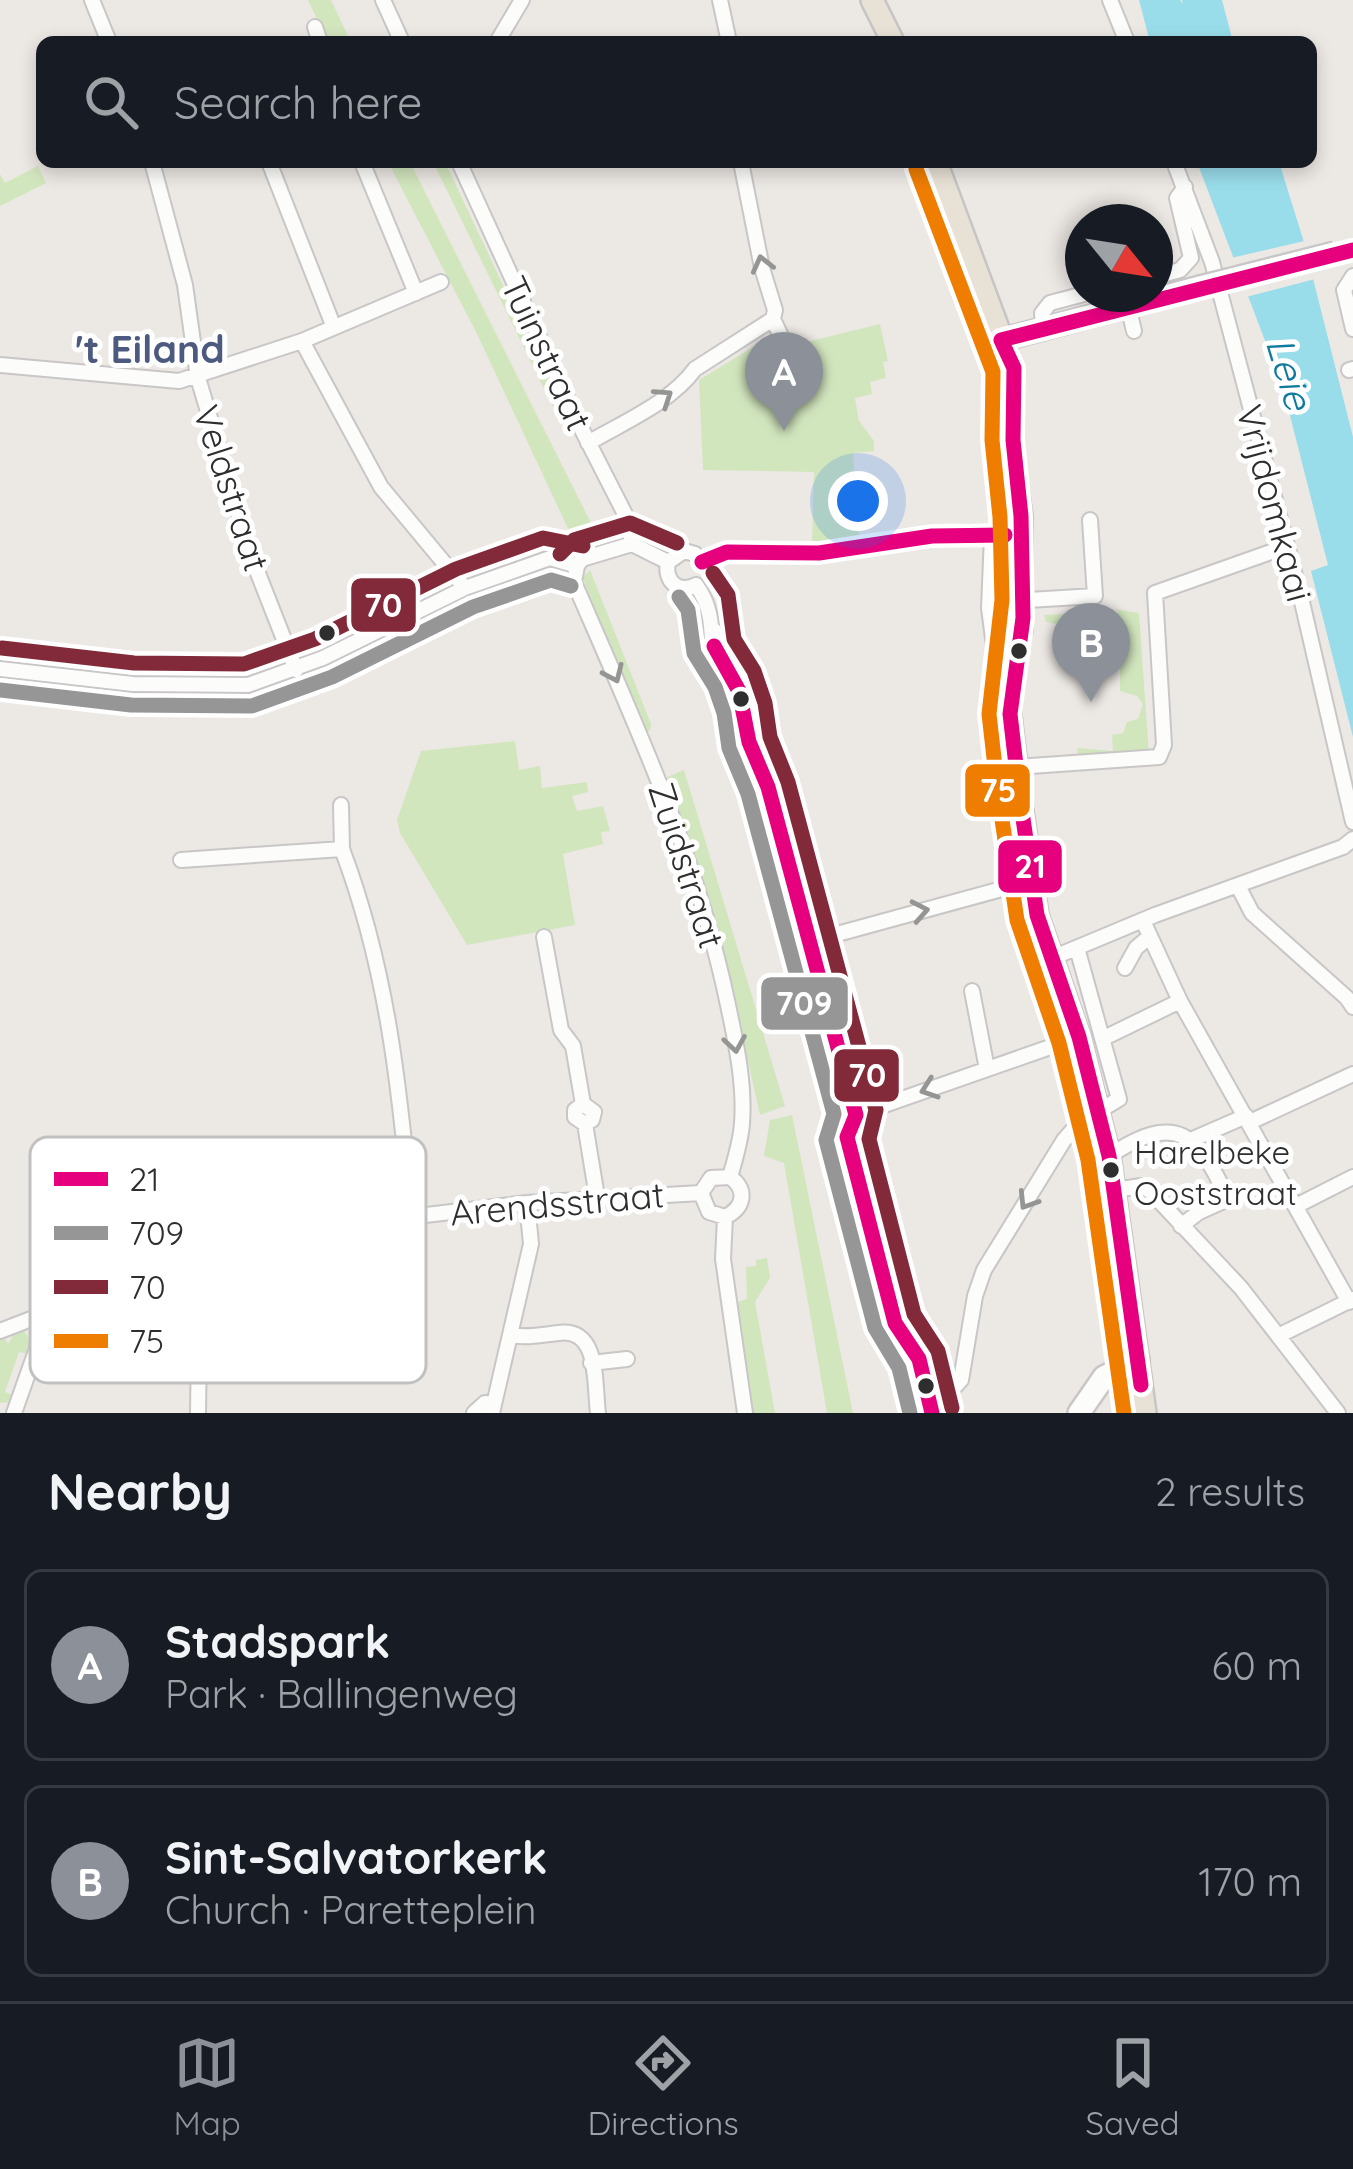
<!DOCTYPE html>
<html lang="en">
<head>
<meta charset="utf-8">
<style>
  :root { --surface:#171b24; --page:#242831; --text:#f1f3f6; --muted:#9ea1a6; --line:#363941; --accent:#8c9099 }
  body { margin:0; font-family:Quicksand,sans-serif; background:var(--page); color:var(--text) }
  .compass { position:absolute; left:1065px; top:204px; width:108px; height:108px; border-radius:50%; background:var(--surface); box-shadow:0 6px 18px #0003; rotate:120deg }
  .you { position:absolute; left:858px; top:501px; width:42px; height:42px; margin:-30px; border:9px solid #fff; border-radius:50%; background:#1a73e8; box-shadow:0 0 0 18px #1a73e833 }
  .badge { display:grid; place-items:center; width:78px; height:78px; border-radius:50%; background:var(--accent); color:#fff; font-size:39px; font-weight:700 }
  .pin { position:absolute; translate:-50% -99px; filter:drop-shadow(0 3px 6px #0008) }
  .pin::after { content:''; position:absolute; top:63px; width:42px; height:36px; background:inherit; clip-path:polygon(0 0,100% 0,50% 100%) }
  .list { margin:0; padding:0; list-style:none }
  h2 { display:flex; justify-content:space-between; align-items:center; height:156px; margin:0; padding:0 48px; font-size:51px }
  h2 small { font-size:39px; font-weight:400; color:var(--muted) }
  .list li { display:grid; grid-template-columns:78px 1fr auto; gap:36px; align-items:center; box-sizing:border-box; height:192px; margin:0 24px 24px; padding:0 24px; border:3px solid var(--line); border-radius:18px }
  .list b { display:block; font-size:45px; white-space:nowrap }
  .list p { margin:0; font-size:39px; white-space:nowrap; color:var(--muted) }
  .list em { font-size:39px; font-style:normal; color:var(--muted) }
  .icon { flex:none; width:66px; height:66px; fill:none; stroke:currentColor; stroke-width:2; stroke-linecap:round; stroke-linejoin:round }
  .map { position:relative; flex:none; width:1353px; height:1413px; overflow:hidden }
  .search { position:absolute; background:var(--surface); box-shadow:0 6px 18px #0003; left:36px; right:36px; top:36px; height:132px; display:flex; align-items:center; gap:30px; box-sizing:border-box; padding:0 42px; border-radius:18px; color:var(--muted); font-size:45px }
  .sheet { height:588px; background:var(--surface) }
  nav { display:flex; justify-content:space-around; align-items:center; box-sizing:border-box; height:168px; border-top:3px solid var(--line); background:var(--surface); font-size:33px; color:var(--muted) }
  nav a { display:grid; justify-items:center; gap:6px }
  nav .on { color:var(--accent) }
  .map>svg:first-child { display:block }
  .green { fill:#d2e6be }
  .water { fill:#99ddeb }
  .pier { fill:#ece8e4 }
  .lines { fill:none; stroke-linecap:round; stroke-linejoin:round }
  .street-casing { stroke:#c8c6c7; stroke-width:18 }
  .secondary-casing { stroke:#c8c6c7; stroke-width:26 }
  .primary-casing { stroke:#c6c5c4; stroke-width:26 }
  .street { stroke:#fcfcfb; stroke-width:14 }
  .secondary { stroke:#fcfcfb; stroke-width:21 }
  .primary { stroke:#e8e2d6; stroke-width:21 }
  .secondary-bridge-casing { stroke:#c8c6c7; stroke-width:26; stroke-linecap:butt }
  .secondary-bridge { stroke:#fcfcfb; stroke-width:21 }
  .bus-1-casing { stroke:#fff; stroke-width:24 }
  .bus-2-casing { stroke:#fff; stroke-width:24 }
  .bus-3-casing { stroke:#fff; stroke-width:24 }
  .bus-4-casing { stroke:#fff; stroke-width:24 }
  .bus-1 { stroke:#e6007e; stroke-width:15 }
  .bus-2 { stroke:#969696; stroke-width:15 }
  .bus-3 { stroke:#822a3a; stroke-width:15 }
  .bus-4 { stroke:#ef7d00; stroke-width:15 }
  .oneway { stroke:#959594 }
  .bus-dot { fill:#2e2e2e; stroke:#fff; stroke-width:4.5 }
  .labels { text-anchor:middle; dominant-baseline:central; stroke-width:10; stroke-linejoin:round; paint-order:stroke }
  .bus-label { font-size:33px; fill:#2e2e2e; stroke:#fff; text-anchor:start }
  .street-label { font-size:36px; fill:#2e2e2e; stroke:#fff }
  .neighbourhood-label { font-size:39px; font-weight:bold; fill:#4d5a7f; stroke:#fff }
  .water-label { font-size:39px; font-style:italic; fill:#0f7aa0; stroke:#fff }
  .key { fill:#fff; stroke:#c0c0c0; stroke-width:3 }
  .key-label { font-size:33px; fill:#2e2e2e }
  .line-badge { stroke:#fff; stroke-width:4.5 }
  .badge-label { font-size:33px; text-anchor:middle; font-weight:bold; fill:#fff }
</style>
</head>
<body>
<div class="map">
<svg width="1353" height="1413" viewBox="0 0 1353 1413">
  <rect width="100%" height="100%" fill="#ece8e4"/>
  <!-- green -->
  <path class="green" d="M308,0H331L351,42H328Z
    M388,162H410L594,529L575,527L577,535H571L477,334Z
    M433,162H445L560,406L554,409Z
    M38,166L46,183L0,206V174L5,183Z
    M880,324L888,361L883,362L886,378L870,382L872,394L855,398L859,421L874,441V451L853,453L859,535L812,543L814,472L703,470L699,380L774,334L782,348Z
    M590,570L651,724L650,731L646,732L587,590L583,577Z
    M1115,609L1139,613L1149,756L1078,759L1077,748L1113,751L1112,735L1123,733L1127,722L1138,719L1143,704L1137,696L1120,691V658L1073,657L1074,627L1046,622L1044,615L1119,612Z
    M515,741L519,770L540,766L542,788L587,782L588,792L572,796L577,811L603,806L610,831L601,832L603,844L563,854L575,925L467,945L400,833L397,820L421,751Z
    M684,770L785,1106L760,1115L721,940L667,777Z
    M792,1115L853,1413H827L784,1163L764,1156L770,1120Z
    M767,1258L770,1278L755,1302L775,1413H752L735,1303L747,1299L746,1267L756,1266V1260Z
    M24,1331L32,1343L29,1354L19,1352L5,1392L15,1396L13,1402L0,1403V1338L4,1336L8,1344L15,1332Z"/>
  <!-- water -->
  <path class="water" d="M1139,0H1180L1183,4L1182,0H1222L1233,42H1150Z
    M1197,162H1279L1303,239L1353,437V737L1311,571L1328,565L1283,388Z"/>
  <!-- pier -->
  <path class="pier" d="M1309,240L1319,278L1242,298L1227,259Z"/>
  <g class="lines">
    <defs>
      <path id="street" d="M92,0L109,42
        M383,0L402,42
        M720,0L729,42
        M1110,0L1127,42
        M315,27L320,42
        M497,42L522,0
        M152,162L185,285L198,378L252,558L296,670
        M269,162L333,325
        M362,162L416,293
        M459,162L576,418L629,522L632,544
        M1174,162L1212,262L1302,602L1353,822
        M1353,276L1344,290L1353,329
        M1155,277L1180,270L1191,258L1177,198L1185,187
        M1128,306L1134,331
        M773,319L785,345
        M1043,329L1042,313L1050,303L1084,294
        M302,341L381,487L465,588
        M0,365L179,381L302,341L441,282
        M1349,370L1353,369
        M588,443C624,422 671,402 695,369L773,319L775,310L762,268L741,162
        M992,535L989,608L997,669L1010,678
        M668,562C664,581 678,594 696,585
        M668,562L684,551L695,554L702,562
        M702,562C738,545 775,556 814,553C870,549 958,521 1011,538
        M577,566L574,582C634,721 697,856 728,1005C736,1043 745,1084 742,1123C741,1141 735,1159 730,1177
        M577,566L582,559L632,544L668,562
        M696,585C716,612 710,637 714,668C718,697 734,723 752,746
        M1013,601L1095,596L1090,520
        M714,630C737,673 749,701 755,750L859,1127L932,1413
        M0,669L133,684L248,685L323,658L465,588L550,558L577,566
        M1016,767L1159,757L1164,745L1155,593L1285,547
        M341,805L342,849
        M181,860L342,849C387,968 400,1089 411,1215
        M1238,886L1252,913L1347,998L1353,1007
        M1143,921L1180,1001L1349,1302
        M544,937L561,1030L573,1046L583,1104L594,1112L592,1120L585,1124
        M808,942L1031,881
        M1052,958L1155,915L1343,847L1353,839
        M1125,968L1136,948L1150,936
        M972,991L987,1069
        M1104,1038L1180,1001
        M583,1104L575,1110V1117L585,1124L597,1197
        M856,1115L847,1137L895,1323L912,1348
        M856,1115L1079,1037
        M1250,1122L1353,1074
        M1193,1139L1246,1116
        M1109,1156C1177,1111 1197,1133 1228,1199L1199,1212L1181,1226
        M1115,1190L1141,1186L1150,1191L1241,1288L1338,1413
        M1296,1206L1353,1177
        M725,1217L723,1259L745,1413
        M725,1217L709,1212L701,1193L711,1178L730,1177
        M725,1217C744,1208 748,1190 730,1177
        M197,1255L200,1270L198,1413
        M0,1331L197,1255L266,1234L527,1203L701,1193
        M510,1335C526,1338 541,1335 558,1333C600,1327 594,1383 598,1413
        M1280,1335L1353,1299
        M591,1363L627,1359
        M928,1400L948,1394L961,1380L975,1296L984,1270L1064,1140L1079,1123L1119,1099L1077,948
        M14,1413L37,1348L42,1314
        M474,1413L485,1403L493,1404
        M492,1413L531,1244L527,1203"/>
      <path id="secondary" d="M1001,340L1200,287
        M1079,1413L1104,1377L1138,1360"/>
      <path id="primary" d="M872,0L893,42
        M936,162L1006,350
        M1001,340L1008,700L1019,791L1037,915L1079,1037L1109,1156L1145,1413
        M1015,476L1021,516V630"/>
    </defs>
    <!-- street casing -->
    <use href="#street" class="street-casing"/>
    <!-- secondary casing -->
    <use href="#secondary" class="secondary-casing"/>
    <!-- primary casing -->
    <use href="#primary" class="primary-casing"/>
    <!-- street -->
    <use href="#street" class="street"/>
    <!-- secondary -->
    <use href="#secondary" class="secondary"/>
    <!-- primary -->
    <use href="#primary" class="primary"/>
    <defs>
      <path id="secondary-bridge" d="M1200,287L1335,253"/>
    </defs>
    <!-- secondary-bridge casing -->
    <use href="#secondary-bridge" class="secondary-bridge-casing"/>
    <!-- secondary-bridge -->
    <use href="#secondary-bridge" class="secondary-bridge"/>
    <defs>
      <path id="bus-1" d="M1001,340L1014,368L1013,440L1021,516L1023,618L1010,714L1019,791L1037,915L1079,1037L1109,1156L1141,1385
        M1001,340L1353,250
        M702,562L727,552L819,553L932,536L1005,535
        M714,646L739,691L749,742
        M749,742L768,787L856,1115L847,1137L895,1323L919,1359L932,1413"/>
      <path id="bus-2" d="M679,597L688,610L694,653L715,687L724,713L729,748L748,794L834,1114L826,1140L875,1328L899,1368L910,1413
        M0,690L131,705L252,706L332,677L473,607L551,580L571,586"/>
      <path id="bus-3" d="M560,554L574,540L630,523L677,543
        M713,573L728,595L734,639L754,671L765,703L770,737L788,782L876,1110L869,1139L914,1314L938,1351L952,1408
        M2,648L134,663L244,664L315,639L456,569L543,538L583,546"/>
      <path id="bus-4" d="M916,169L993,372L992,440L1000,517L1002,600L989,714L998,793L1017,920L1059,1043L1088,1160L1124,1413"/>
    </defs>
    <!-- bus-1 casing -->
    <use href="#bus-1" class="bus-1-casing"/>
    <!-- bus-2 casing -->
    <use href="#bus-2" class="bus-2-casing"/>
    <!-- bus-3 casing -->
    <use href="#bus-3" class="bus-3-casing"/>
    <!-- bus-4 casing -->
    <use href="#bus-4" class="bus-4-casing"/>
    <!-- bus-1 -->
    <use href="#bus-1" class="bus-1"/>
    <!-- bus-2 -->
    <use href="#bus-2" class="bus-2"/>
    <!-- bus-3 -->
    <use href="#bus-3" class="bus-3"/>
    <!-- bus-4 -->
    <use href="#bus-4" class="bus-4"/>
  </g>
  <!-- one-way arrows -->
  <defs><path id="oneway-chevron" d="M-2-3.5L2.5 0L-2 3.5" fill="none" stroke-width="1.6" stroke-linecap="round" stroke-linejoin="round" transform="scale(3)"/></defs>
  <g class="oneway">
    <use href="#oneway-chevron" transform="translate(762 264) rotate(-104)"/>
    <use href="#oneway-chevron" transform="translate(664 397) rotate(-34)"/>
    <use href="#oneway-chevron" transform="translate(614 674) rotate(66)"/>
    <use href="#oneway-chevron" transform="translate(920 911) rotate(-11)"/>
    <use href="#oneway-chevron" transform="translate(735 1044) rotate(81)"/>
    <use href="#oneway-chevron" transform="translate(929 1089) rotate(161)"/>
    <use href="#oneway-chevron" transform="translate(1027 1201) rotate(122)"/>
  </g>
  <!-- markers -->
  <g class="bus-dot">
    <circle cx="327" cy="633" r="10"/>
    <circle cx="1019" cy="651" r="10"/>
    <circle cx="741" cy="699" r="10"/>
    <circle cx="1111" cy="1170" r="10"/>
    <circle cx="926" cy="1386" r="10"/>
  </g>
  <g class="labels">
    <!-- bus labels -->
    <g class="bus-label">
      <text x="1134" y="1151">Harelbeke<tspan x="1134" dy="41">Ooststraat</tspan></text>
    </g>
    <!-- street labels -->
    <g class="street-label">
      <text transform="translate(547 353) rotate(65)">Tuinstraat</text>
      <text transform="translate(232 488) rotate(72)">Veldstraat</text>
      <text transform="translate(1275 503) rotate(75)">Vrijdomkaai</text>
      <text transform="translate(687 865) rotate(72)">Zuidstraat</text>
      <text transform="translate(557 1203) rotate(-5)">Arendsstraat</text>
    </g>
    <!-- neighbourhood labels -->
    <g class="neighbourhood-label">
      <text x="150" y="348">'t Eiland</text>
    </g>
    <!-- water labels -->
    <g class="water-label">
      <text transform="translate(1290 373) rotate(73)">Leie</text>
    </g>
  </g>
  <!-- legend -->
  <rect x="30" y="1137" width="396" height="246" rx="18" class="key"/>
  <rect x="54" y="1172" width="54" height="14" fill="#e6007e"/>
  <rect x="54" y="1226" width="54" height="14" fill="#969696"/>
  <rect x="54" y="1280" width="54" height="14" fill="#822a3a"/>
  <rect x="54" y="1334" width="54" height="14" fill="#ef7d00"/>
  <g class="key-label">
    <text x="129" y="1191">21</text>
    <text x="129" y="1245">709</text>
    <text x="129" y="1299">70</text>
    <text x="129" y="1353">75</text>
  </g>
  <g class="line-badge">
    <rect x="349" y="576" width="69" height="58" rx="12" fill="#822a3a"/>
    <rect x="963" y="762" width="69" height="57" rx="12" fill="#ef7d00"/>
    <rect x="996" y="838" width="68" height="57" rx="12" fill="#e6007e"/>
    <rect x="759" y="975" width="91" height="57" rx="12" fill="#969696"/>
    <rect x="832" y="1047" width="69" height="57" rx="12" fill="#822a3a"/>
  </g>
  <g class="badge-label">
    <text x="383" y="617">70</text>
    <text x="998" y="802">75</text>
    <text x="1030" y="878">21</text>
    <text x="804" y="1015">709</text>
    <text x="867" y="1087">70</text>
  </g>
</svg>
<svg class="compass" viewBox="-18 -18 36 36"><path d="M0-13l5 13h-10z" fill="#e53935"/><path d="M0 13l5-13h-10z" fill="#9ea1a6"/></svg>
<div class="you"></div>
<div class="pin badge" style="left:784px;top:431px">A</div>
<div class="pin badge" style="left:1091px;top:702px">B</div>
<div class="search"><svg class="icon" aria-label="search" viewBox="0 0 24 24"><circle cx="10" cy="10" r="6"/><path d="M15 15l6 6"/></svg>Search here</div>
</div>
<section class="sheet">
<h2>Nearby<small>2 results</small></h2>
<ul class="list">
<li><span class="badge">A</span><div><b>Stadspark</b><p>Park · Ballingenweg</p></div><em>60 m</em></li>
<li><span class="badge">B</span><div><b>Sint-Salvatorkerk</b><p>Church · Paretteplein</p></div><em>170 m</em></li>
</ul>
</section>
<nav>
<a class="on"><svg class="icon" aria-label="map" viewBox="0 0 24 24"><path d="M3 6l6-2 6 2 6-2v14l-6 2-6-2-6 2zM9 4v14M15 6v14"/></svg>Map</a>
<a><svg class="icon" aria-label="directions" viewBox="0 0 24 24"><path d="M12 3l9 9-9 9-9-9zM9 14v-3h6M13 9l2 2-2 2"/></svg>Directions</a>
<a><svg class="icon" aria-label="saved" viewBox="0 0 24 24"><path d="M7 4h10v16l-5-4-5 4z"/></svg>Saved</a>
</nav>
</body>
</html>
